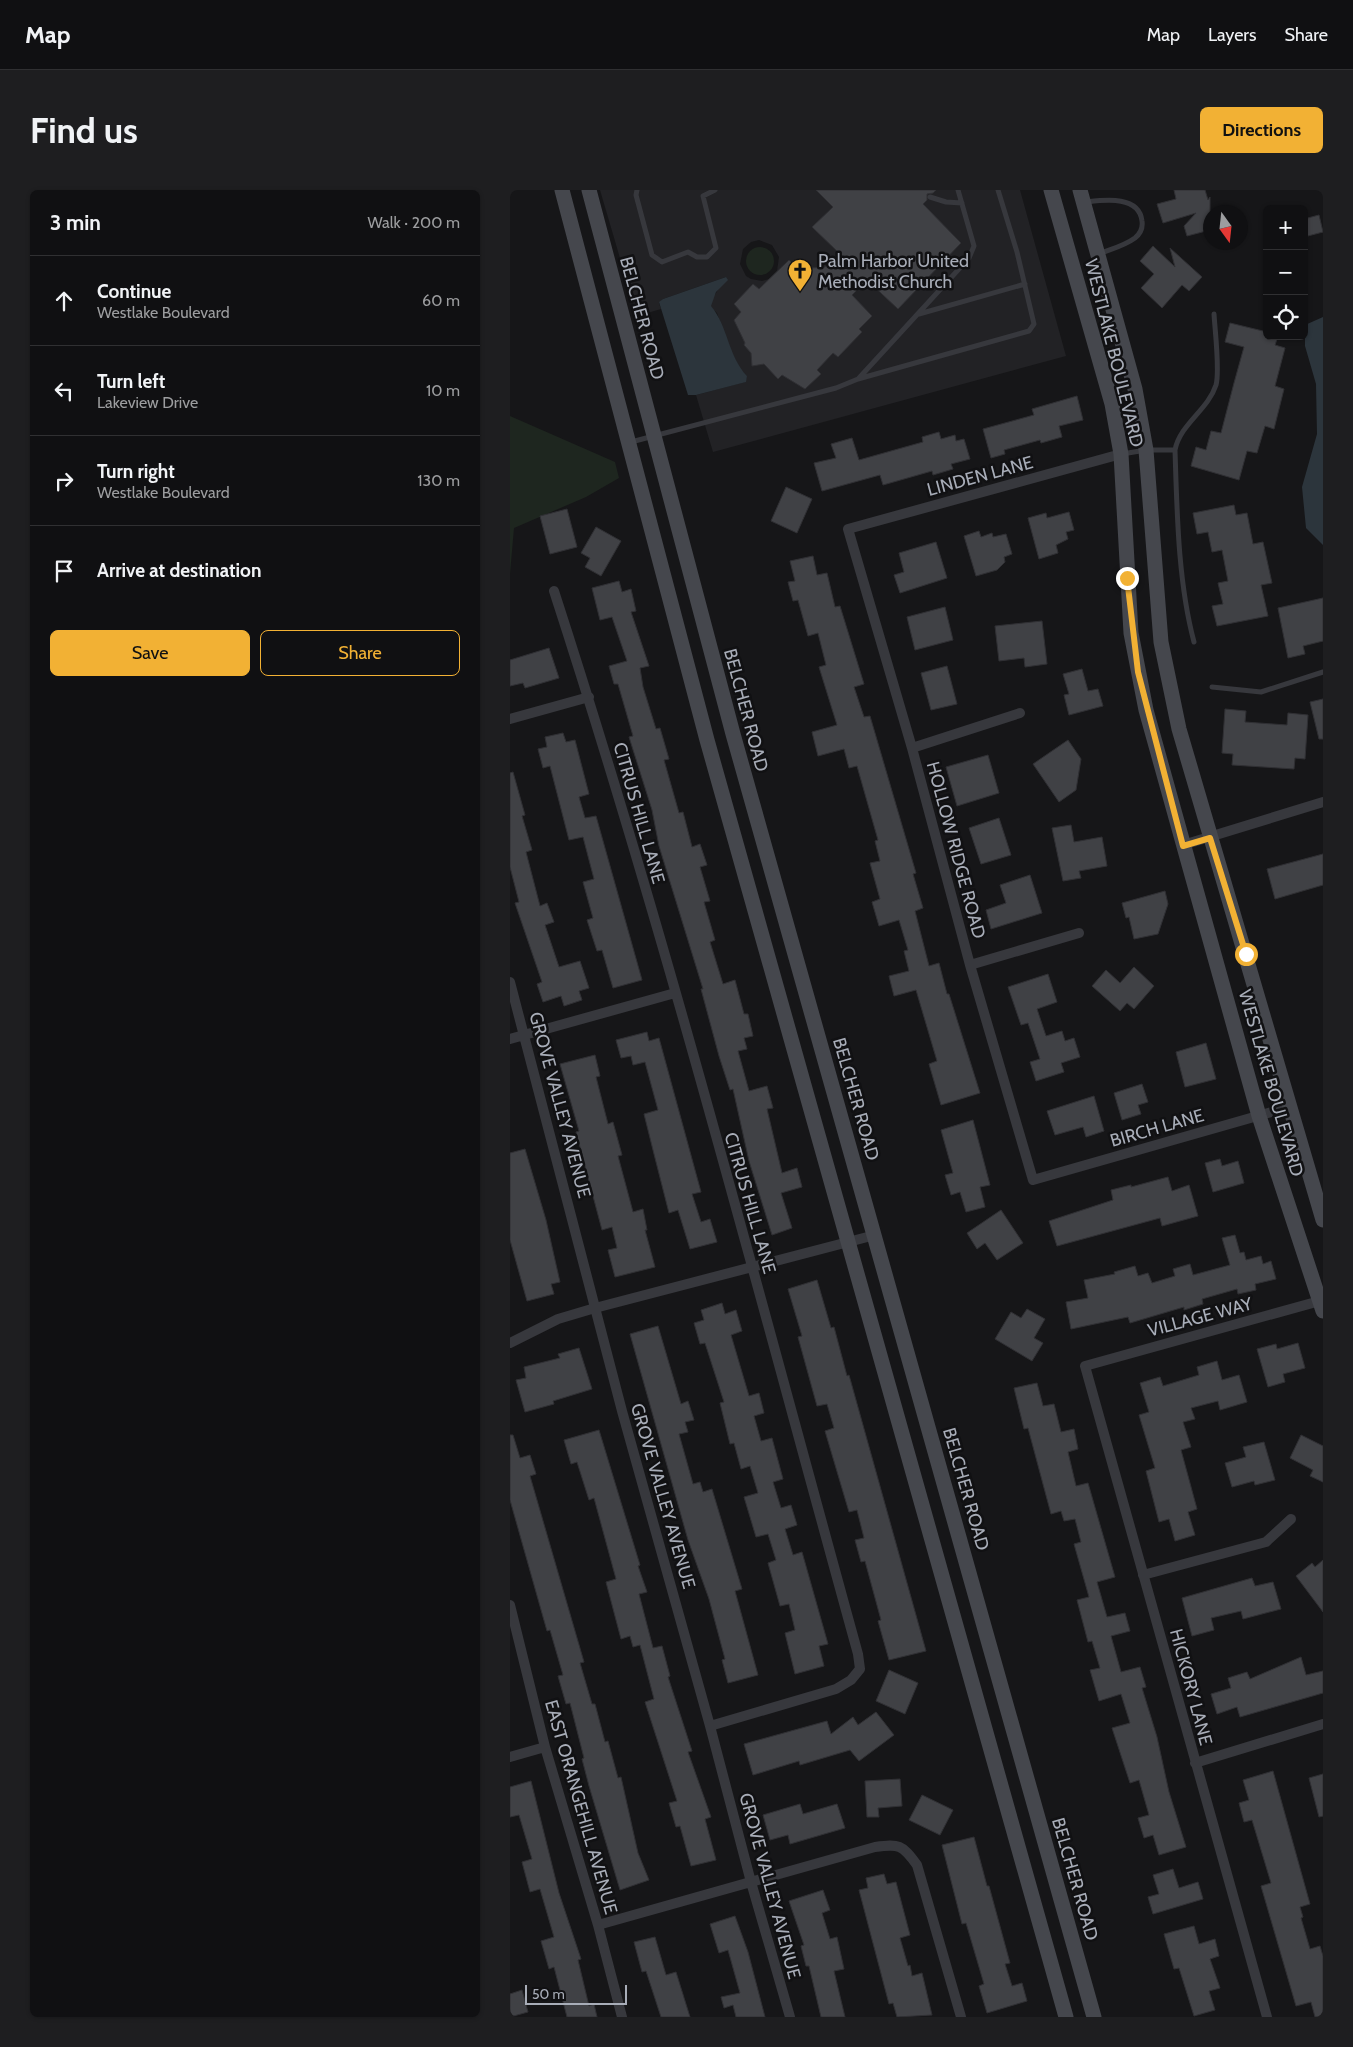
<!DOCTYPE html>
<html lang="en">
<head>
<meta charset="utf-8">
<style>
  :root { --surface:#101012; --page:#1e1e20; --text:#f1f3f6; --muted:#9c9d9f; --line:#303032; --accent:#f2b134 }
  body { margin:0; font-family:Cabin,sans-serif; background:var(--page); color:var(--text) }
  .controls { position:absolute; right:15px; top:15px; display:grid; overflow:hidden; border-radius:8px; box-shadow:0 1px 4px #0004 }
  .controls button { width:45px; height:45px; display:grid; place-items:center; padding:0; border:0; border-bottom:1px solid var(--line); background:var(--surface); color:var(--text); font:25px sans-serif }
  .compass { position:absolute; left:693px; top:15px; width:45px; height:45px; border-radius:50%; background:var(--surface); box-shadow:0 1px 4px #0004; rotate:165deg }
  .scale { position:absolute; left:15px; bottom:12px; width:102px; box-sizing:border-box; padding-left:5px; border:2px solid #a8adb8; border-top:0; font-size:14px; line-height:18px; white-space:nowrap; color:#a8adb8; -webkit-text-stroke:4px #111113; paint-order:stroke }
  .stop { position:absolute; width:15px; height:15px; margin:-11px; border:4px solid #f2b134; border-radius:50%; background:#fff }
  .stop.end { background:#f2b134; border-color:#fff; box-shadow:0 1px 5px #0008 }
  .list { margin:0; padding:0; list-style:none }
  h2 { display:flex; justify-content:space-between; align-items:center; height:65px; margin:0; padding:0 20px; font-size:21px }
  h2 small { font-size:16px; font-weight:400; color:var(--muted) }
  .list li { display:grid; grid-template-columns:32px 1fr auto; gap:15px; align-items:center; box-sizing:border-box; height:90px; padding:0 20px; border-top:1px solid var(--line) }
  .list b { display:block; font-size:19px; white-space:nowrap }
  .list p { margin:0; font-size:16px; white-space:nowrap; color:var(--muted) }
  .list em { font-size:16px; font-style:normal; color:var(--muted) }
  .actions { display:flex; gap:10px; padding:15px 20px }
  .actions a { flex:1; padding:11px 0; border:1px solid var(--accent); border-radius:8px; text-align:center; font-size:18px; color:var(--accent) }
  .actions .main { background:var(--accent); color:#111 }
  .icon { flex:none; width:28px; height:28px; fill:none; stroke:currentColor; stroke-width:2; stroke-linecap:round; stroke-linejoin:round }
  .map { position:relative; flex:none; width:813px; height:1827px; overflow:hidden; border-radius:8px }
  header { display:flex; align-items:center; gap:30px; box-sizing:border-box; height:70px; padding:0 25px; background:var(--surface); border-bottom:1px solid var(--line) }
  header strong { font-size:24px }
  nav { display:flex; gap:28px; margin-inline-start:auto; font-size:18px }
  .intro { display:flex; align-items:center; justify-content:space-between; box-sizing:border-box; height:120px; padding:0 30px }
  h1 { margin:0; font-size:35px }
  .button { padding:12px 22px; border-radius:8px; background:var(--accent); color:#111; font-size:18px; font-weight:700 }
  main { display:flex; gap:30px; padding:0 30px }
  aside { flex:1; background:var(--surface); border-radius:8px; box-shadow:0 1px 4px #0004 }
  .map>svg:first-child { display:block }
  .built { fill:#222225; fill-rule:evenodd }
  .green { fill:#1e261f }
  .water { fill:#2c353c }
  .building { fill:#404145; stroke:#303034 }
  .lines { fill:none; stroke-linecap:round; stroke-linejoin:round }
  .lane { stroke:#37383d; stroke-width:5 }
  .street { stroke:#37383d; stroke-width:10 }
  .secondary { stroke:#45474d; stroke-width:15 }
  .route { stroke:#f2b134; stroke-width:6 }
  .labels { text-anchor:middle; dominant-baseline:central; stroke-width:5; stroke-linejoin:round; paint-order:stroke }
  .poi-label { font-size:18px; fill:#a8adb8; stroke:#111113; text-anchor:start }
  .street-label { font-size:18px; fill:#a8adb8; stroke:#111113 }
</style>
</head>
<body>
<header>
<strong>Map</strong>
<nav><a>Map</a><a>Layers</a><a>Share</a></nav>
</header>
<div class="intro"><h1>Find us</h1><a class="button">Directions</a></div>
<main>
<aside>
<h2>3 min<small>Walk · 200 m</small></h2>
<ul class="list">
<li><svg class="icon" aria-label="ahead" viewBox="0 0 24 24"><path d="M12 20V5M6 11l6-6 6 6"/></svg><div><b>Continue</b><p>Westlake Boulevard</p></div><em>60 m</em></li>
<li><svg class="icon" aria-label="left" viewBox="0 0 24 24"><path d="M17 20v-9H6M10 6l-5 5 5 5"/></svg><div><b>Turn left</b><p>Lakeview Drive</p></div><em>10 m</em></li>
<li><svg class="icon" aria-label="right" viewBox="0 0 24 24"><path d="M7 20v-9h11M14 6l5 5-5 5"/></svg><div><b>Turn right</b><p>Westlake Boulevard</p></div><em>130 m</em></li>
<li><svg class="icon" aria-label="arrive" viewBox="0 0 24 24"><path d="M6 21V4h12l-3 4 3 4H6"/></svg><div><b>Arrive at destination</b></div></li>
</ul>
<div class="actions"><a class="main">Save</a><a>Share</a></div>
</aside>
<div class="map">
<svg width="813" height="1827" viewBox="0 0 813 1827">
  <rect width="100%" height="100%" fill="#161618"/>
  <!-- built -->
  <path class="built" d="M90,0H510L556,166L203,262L186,205L235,192L237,186L229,178L217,153L207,123L201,117V111L216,87L153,109L149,113L151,119L127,126ZM249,50L262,55L269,67L267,81L259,89L252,91L241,89L236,86L230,74L233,59L241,52Z"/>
  <!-- green -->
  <path class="green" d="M236 71a14 14 0 1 1 28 0a14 14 0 1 1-28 0Z
    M0,226L105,272L109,288L76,307L4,338L0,384Z"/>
  <!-- water -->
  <path class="water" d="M216,87L218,90L206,102L201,116C218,136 218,166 237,186L236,192L186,205H178L149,112L153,109Z
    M813,127V355L796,338L792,297L807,244L806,194L795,156V135Z"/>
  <!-- building -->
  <path class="building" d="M306,0H426L423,3L417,4V10L413,14L451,53L388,119L357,90L342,105L362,126L349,139L352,142L328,167L323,163L307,180L311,184L295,199L272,185L268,189L254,174L242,176L241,163L234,155L235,153L224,130L231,122L224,114L243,94L249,99L279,70L288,79L315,77L329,63L302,37L323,17Z
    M664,0H695L698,10L700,7V40L677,46L674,36L686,23L653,33L647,14L666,9Z
    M809,25L813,42L794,47V29Z
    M643,56L665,77L660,58L692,87L679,101L672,95L652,118L631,98L644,84L630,71Z
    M720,133L757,142V146H768L765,155L775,158L765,196L774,199L764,239L755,236L747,263L737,261L729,290L681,276L686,257L696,260L701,241L711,243L724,193L734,157L715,152Z
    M567,206L573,230L549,236L552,247L531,253L530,250L494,260L495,264L481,268L473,239L524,225L522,219Z
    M429,242L431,249L445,245L446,251L454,249L460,269L441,274L443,279L423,285L422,281L373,295L370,285L312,301L304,273L326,268L321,254L342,248L349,270L413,252L412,247Z
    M276,297L302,309L287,343L261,331Z
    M724,315L726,325L737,323L743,354L753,352L762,393L751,395L758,426L707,436L702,416L713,414L708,393L718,391L712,360L702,362L698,342L687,344L683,323Z
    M57,319L67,357L40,364L30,326Z
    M559,322L564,340L556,342L558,349L546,355L548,363L529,369L518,328L536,323L537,328Z
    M86,337L111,351L91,386L75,377L80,368L71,363Z
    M469,341L471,347L482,343L483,347L496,344L502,364L494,367L495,372L487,380L466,386L454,346Z
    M426,352L437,388L390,403L384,385L394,382L389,363Z
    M303,366L307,385L317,383L325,417L330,416L354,494L344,497L354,527L360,526L406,683L403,684L413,718L405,721L419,776L429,773L437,804H439L470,903L431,915L419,874L427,871L406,800L384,806L379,786L399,781L394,761L398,760L389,730L369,736L362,712L370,709L360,673L370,671L365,651L368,650L347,576L339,578L334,559L308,566L302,542L327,535L309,477L316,475L308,443L298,446L288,410L283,411L278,392L285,391L280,371Z
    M109,391L112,402L121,399L126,421L121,422L139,476L130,478L133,497L146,539L150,538L159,569L154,570L169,623L173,622L182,657L190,654L197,675L190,677L200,711L194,712L205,750L200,752L213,794L225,790L234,824H238L243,846L234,848L237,859L228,861L239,901L257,896L263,918L257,919L272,983L287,978L292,997L271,1003L282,1038L262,1045L239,971L223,899L220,900L209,866L191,799H193L149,656L142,620L119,547L123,546L108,494H104L99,476L117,471L102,427L90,430L82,398Z
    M813,408V451L793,456L795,464L778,468L768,418Z
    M435,417L443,450L405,460L397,427Z
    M532,431L537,474L515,477L514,468L489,471L485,436Z
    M39,458L49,488L15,498L13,493L0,496V470Z
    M437,476L447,514L421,520L411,483Z
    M572,479L578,501L588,499L593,516L559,525L554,505L559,504L553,484Z
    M813,509V549H809L800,512Z
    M715,519L736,521L735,532L777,535L778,523L798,525L795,569L785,568L784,579L722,575L723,564L712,563Z
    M53,543L56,552L65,550L79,604L69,607L75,628L86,626L132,790L103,798L92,760L87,761L77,730L83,728L73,692L84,689L73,647L59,650L40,576L33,578L28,559L37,557L35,547Z
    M558,550L571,569L566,600L549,612L523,574Z
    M478,565L489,603L447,616L436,577Z
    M3,582L15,625L12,626L22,660L16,662L30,716L37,713L44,732L35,735L49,777L70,771L79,798L69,801L72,810L54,816L51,806L33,812L27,794L32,792L5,713L9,712L0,677V583Z
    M489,628L501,665L471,674L459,638Z
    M561,635L564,652L592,647L597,676L569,681L571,688L553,691L542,638Z
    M813,664V695L765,709L757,679Z
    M520,685L532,723L481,739L476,720L496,713L490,695Z
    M655,701L658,714L648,744L624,749L619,727L616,728L612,713Z
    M624,777L644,796L624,819L617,813L610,821L582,796L596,780L610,793Z
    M538,784L547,812L527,819L536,846L552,841L555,851L564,848L570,867L551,873L554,882L526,891L520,872L530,869L518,833L511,835L498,797Z
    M137,842L139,851L149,848L191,1002L182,1004L191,1032L200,1029L207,1052L180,1059L168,1020L159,1023L144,964L134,924L148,920L135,872L123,875L121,866L111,868L106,850Z
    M696,853L706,889L675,897L666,862Z
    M85,865L90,886L86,887L98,934L103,932L112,965L108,966L123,1022L133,1019L137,1040H135L145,1077L105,1087L98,1060L107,1058L102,1037L92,1040L66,942L69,941L50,874Z
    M632,894L638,912L628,915L631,924L612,930L604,903Z
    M584,906L594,941L576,947L573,937L545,945L537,921Z
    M463,930L480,995L470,997L475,1017L456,1022L450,1002L441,1005L435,985L443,983L431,940Z
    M15,959L36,1030L50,1092L41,1094L44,1104L17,1111L0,1050V963Z
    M710,969L712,976L728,971L734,993L703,1002L695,973Z
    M658,987L662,1001L679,995L688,1026L652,1036L650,1028L547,1056L539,1031L603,1010L601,1000L621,995V997Z
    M491,1020L513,1053L487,1070L475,1053L467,1059L457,1043Z
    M725,1045L730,1063L734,1062L736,1070L751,1066L753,1074L761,1071L766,1089L745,1094L746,1100L728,1104L727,1099L692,1109L693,1114L674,1120V1117L620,1133L618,1127L561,1139L556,1112L578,1108L574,1090L605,1084L604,1082L625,1076L628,1086L638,1083L642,1093L665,1086L663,1079L680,1074L683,1085L720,1075L712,1048Z
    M307,1090L321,1138L324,1137L337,1186L339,1185L416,1461L379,1470L368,1431L371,1430L355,1371L351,1372L345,1350L354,1348L347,1320L339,1322L315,1241L324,1238L317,1214L307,1216L288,1147L292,1146L278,1099Z
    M212,1113L215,1124L226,1120L232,1141L221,1145L239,1206L249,1203L254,1223L244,1226L251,1251L262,1248L273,1289L263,1292L271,1318L281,1315L287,1335L275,1339L283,1365L292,1362L318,1454L309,1456L314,1476L285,1484L275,1443L285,1440L279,1414L270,1416L258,1373L266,1370L258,1344L246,1347L234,1307L248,1303L240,1276L231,1279L224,1253L220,1254L210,1213L214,1212L195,1153L190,1154L184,1133L194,1130L191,1120Z
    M517,1119L535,1129L524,1148L533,1153L522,1171L485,1149L501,1122L511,1128Z
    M148,1136L171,1214L178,1211L184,1230L175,1232L178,1242L169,1244L183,1294L190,1292L193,1302L202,1299L232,1399L225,1401L248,1485L218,1493L212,1470L215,1469L199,1409L178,1350L120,1144Z
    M788,1153L795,1178L773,1184L775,1192L758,1197L747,1159L766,1154L767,1159Z
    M69,1158L82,1199L43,1211L44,1214L15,1222L6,1190L16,1188L14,1177L50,1168L48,1164Z
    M707,1171L712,1190L729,1185L737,1212L710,1220L708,1211L681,1218L685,1229L673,1232L681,1257L671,1260L687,1319L678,1322L685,1345L665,1351L659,1329L649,1332L636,1281L645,1278L629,1225L639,1222L630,1193L650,1187L653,1196L689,1185L687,1177Z
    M527,1193L533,1216L544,1214L551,1242L564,1239L568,1259L558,1262L566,1296L578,1293L605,1387L587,1392L597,1427L615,1423L620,1441L601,1446L611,1482L630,1477L636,1497L632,1498L647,1547L659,1602L676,1657L649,1665L643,1645L634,1648L628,1628L639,1625L629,1590L620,1593L602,1538L620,1533L611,1504L589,1511L580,1480L590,1478L582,1451L578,1452L567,1410L579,1407L564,1354L571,1352L565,1329L554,1331L551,1321L541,1324L518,1238L514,1239L504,1198Z
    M89,1240L130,1375L128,1376L137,1402L129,1404L143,1458L152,1456L160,1486L158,1487L182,1561L178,1562L201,1627L195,1629L206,1670L181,1676L170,1636L166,1637L159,1613L167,1611L135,1512L144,1509L130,1455L123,1457L120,1446L111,1449L96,1392L106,1389L84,1308L79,1310L67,1272L61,1274L54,1250Z
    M0,1245H3L10,1268L20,1265L26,1284L20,1286L74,1472L70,1473L82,1514H85L95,1552L98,1551L108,1588L111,1587L128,1663L139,1690L110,1700L79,1596L72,1569L74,1568L60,1513L56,1514L48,1486L53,1485L40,1440L37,1441L0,1310Z
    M791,1245L813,1256V1292L800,1286L803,1280L780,1268Z
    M754,1252L765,1290L745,1295L744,1291L722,1297L715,1273L736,1267L733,1257Z
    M813,1370V1422L786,1386L802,1373L805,1377Z
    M742,1388L745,1396L763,1392L771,1419L733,1429L731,1421L701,1428L704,1440L682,1446L672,1408Z
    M791,1467L796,1485L813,1481V1503L730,1527L727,1517L707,1524L701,1504L721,1498L718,1488L737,1482L740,1489Z
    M379,1480L408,1493L395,1524L366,1511Z
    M366,1522L384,1545L349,1571L340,1560L290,1575L289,1571L243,1585L234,1554L317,1531L321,1544L343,1527L348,1535Z
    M763,1581L800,1714L790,1717L793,1727L791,1728L800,1759L810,1756L813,1766V1827H805L801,1812L786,1816L751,1696L761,1693L742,1630L734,1632L729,1613L739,1610L733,1590Z
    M813,1584V1626L809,1627L799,1588Z
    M390,1589L392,1616L368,1618L369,1627H357L355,1591Z
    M21,1591L49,1703L71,1769L68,1770L79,1816L84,1814L87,1827H57L44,1777L39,1779L31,1751L44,1747L30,1699L20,1702L12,1672L22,1669L9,1625L0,1627V1597Z
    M412,1605L443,1620L430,1645L399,1630Z
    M290,1614L293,1624L327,1614L335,1638L280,1654L278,1645L260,1650L253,1625Z
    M464,1647L477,1696H479L500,1773L495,1774L502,1796L512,1793L517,1811L477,1823L469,1796L474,1794L456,1733L452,1734L432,1655Z
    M663,1679L669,1698L688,1692L693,1709L643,1724L638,1707L649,1704L643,1685Z
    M374,1684L377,1694L386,1692L400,1745L390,1748L398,1776L400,1775L402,1786L412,1783L422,1825L387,1827L383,1813L379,1814L349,1700L358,1698L356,1688Z
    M313,1700L320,1720L312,1723L320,1749L327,1747L334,1779L324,1781L335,1827H311L299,1776H296L291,1756L294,1755L279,1711Z
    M225,1726L238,1762L255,1827H226L223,1815L214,1818L211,1807L230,1803L218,1760L209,1763L200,1734Z
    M684,1736L689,1754L705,1749L709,1766L700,1769L710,1798L699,1801L705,1820L684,1826L669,1778L664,1779L654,1744Z
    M145,1747L156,1785L166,1782L180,1827H151L136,1781L132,1782L124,1752Z
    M12,1800L18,1822L0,1827V1804Z"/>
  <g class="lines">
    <!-- lane -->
    <path class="lane" d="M127,0L126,5L142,65L152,72L178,62L187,67H197L206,58L193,6L205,0
      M420,7L436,12L452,13
      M576,12C594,10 629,5 632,31C633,38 630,44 625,48C614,56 601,59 589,64
      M409,124L515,94
      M349,188L459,68L464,56L448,0
      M121,252L326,198L348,189L519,141L524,134L507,62L488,0
      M665,260C670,234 698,220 706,195C710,181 705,141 704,124
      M612,264L636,260H665C667,322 668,392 684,452
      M702,497L751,502L813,482"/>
    <!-- street -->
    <path class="street" d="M611,264L338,339L402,558L460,775L523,990L779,917
      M44,401C158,752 250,1109 348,1464L350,1479L341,1490L326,1499L200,1536
      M0,529L79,507
      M402,558L510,523
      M673,655L813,612
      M460,775L569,743
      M0,792L112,1221L200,1536L241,1692L280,1827
      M0,849L165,803
      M0,1153L48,1129L85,1118L365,1045
      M633,1385L756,1352L781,1329
      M0,1415L35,1557L88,1735L112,1827
      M0,1567L35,1557
      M685,1573L813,1534
      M88,1735L365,1657C389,1654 392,1654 407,1675L451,1827
      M757,1827L575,1176L813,1110"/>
    <!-- secondary -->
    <path class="secondary" d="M52,0L197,550L556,1827
      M79,0L223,544L584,1827
      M541,0L602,214L611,264L621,443L636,520L749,926L813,1121
      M570,0L625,199L636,260L651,452L669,539L813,1030"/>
  </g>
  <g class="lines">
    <!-- route -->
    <path class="route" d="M617,388L628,482L673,656L700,648L736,764"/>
  </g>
  <!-- icons -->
  <defs>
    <symbol id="church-pin" viewBox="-11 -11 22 30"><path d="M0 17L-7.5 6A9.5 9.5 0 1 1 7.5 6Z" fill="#f2b134" stroke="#111113"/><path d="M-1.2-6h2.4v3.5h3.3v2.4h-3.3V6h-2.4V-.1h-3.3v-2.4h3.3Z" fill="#111"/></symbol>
  </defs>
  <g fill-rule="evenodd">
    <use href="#church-pin" x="276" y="67" width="28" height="38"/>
  </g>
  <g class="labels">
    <!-- poi labels -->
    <g class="poi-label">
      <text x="308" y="71">Palm Harbor United<tspan x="308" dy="21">Methodist Church</tspan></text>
    </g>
    <!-- street labels -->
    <g class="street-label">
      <text transform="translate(132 128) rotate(75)">BELCHER ROAD</text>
      <text transform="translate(604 163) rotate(76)">WESTLAKE BOULEVARD</text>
      <text transform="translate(470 286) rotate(-15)">LINDEN LANE</text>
      <text transform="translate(236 520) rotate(75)">BELCHER ROAD</text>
      <text transform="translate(129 623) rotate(74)">CITRUS HILL LANE</text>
      <text transform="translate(446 660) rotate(75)">HOLLOW RIDGE ROAD</text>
      <text transform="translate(761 893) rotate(74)">WESTLAKE BOULEVARD</text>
      <text transform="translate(346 909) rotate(74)">BELCHER ROAD</text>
      <text transform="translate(50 915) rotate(75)">GROVE VALLEY AVENUE</text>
      <text transform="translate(647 938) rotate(-16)">BIRCH LANE</text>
      <text transform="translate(240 1013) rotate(74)">CITRUS HILL LANE</text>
      <text transform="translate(690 1127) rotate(-15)">VILLAGE WAY</text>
      <text transform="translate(456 1299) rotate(74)">BELCHER ROAD</text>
      <text transform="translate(153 1306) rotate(74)">GROVE VALLEY AVENUE</text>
      <text transform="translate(681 1497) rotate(75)">HICKORY LANE</text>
      <text transform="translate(71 1617) rotate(74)">EAST ORANGEHILL AVENUE</text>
      <text transform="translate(565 1689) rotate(74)">BELCHER ROAD</text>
      <text transform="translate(260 1696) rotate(75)">GROVE VALLEY AVENUE</text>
    </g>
  </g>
</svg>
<div class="controls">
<button>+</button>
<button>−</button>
<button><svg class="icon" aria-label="locate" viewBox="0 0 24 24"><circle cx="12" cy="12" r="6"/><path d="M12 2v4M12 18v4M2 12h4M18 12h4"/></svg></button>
</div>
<svg class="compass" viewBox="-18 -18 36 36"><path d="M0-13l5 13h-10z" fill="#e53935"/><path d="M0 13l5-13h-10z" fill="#9c9d9f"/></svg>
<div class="scale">50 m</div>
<div class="stop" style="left:736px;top:764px"></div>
<div class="stop end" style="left:617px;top:388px"></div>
</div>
</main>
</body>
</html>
